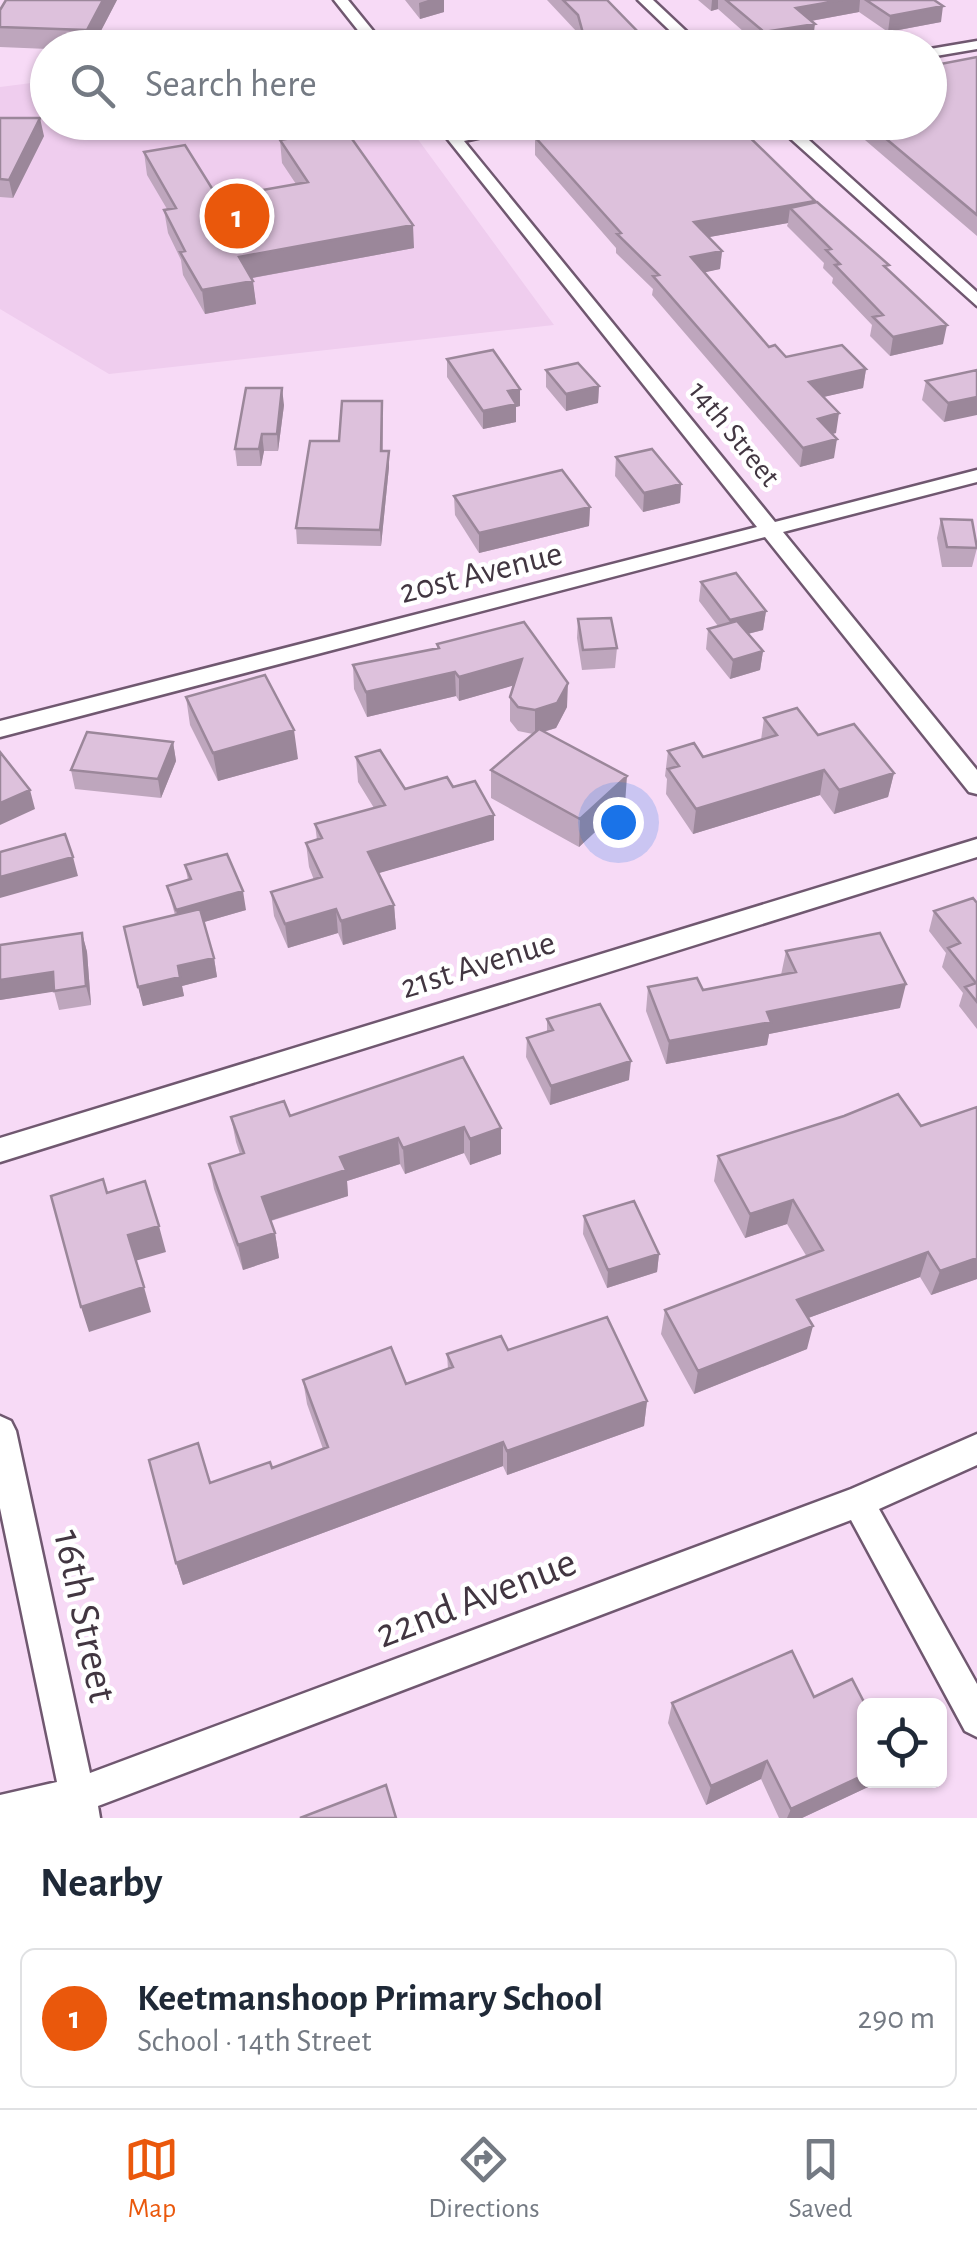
<!DOCTYPE html>
<html lang="en">
<head>
<meta charset="utf-8">
<style>
  :root { --surface:#fff; --page:#f6f6f7; --text:#1f2937; --muted:#747a83; --line:#e0e1e3; --accent:#ea580c }
  body { margin:0; font-family:"Alegreya Sans",sans-serif; background:var(--page); color:var(--text) }
  .controls { position:absolute; right:30px; bottom:30px; display:grid; overflow:hidden; border-radius:15px; box-shadow:0 2px 8px #0004 }
  .controls button { width:90px; height:90px; display:grid; place-items:center; padding:0; border:0; border-bottom:2px solid var(--line); background:var(--surface); color:var(--text); font:50px sans-serif }
  .you { position:absolute; left:618px; top:822px; width:35px; height:35px; margin:-25px; border:8px solid #fff; border-radius:50%; background:#1a73e8; box-shadow:0 0 0 15px #1a73e833 }
  .badge { display:grid; place-items:center; width:65px; height:65px; border-radius:50%; background:var(--accent); color:#fff; font-size:32px; font-weight:700 }
  .pin { position:absolute; translate:-50% -50%; border:5px solid #fff; box-shadow:0 2px 10px #0006 }
  .list { margin:0; padding:0; list-style:none }
  h2 { display:flex; justify-content:space-between; align-items:center; height:130px; margin:0; padding:0 40px; font-size:42px }
  h2 small { font-size:32px; font-weight:400; color:var(--muted) }
  .list li { display:grid; grid-template-columns:65px 1fr auto; gap:30px; align-items:center; box-sizing:border-box; height:140px; margin:0 20px 20px; padding:0 20px; border:2px solid var(--line); border-radius:15px }
  .list b { display:block; font-size:38px; white-space:nowrap }
  .list p { margin:0; font-size:32px; white-space:nowrap; color:var(--muted) }
  .list em { font-size:32px; font-style:normal; color:var(--muted) }
  .icon { flex:none; width:55px; height:55px; fill:none; stroke:currentColor; stroke-width:2; stroke-linecap:round; stroke-linejoin:round }
  .map { position:relative; flex:none; width:977px; height:1818px; overflow:hidden }
  .search { position:absolute; background:var(--surface); box-shadow:0 2px 8px #0004; left:30px; right:30px; top:30px; height:110px; display:flex; align-items:center; gap:25px; box-sizing:border-box; padding:0 35px; border-radius:55px; color:var(--muted); font-size:38px }
  .sheet { height:290px; background:var(--surface) }
  nav { display:flex; justify-content:space-around; align-items:center; box-sizing:border-box; height:140px; border-top:2px solid var(--line); background:var(--surface); font-size:28px; color:var(--muted) }
  nav a { display:grid; justify-items:center; gap:5px }
  nav .on { color:var(--accent) }
  .map>svg:first-child { display:block }
  .built { fill:#efcdee }
  .lines { fill:none; stroke-linecap:round; stroke-linejoin:round }
  .minor-casing { stroke:#705870; stroke-width:5 }
  .minor { fill:#fff; fill-rule:evenodd }
  .wall { fill:#bea6bd }
  .shaded-wall { fill:#9b879a }
  .building { fill:#ddc1dc; stroke:#9b879a; stroke-width:2.5 }
  .labels { text-anchor:middle; dominant-baseline:central; stroke-width:9; stroke-linejoin:round; paint-order:stroke }
  .far-street-label { font-size:30px; fill:#423641; stroke:#fff }
  .street-label { font-size:35px; fill:#423641; stroke:#fff }
  .near-street-label { font-size:42px; fill:#423641; stroke:#fff }
</style>
</head>
<body>
<div class="map">
<svg width="977" height="1818" viewBox="0 0 977 1818">
  <rect width="100%" height="100%" fill="#f7daf6"/>
  <!-- built -->
  <path class="built" d="M47,81L48,122L406,123L554,325L109,374L0,309V87Z"/>
  <g class="lines">
    <defs>
      <path id="minor" d="M334,0H348L387,48H372Z
        M638,0H653L704,48H688Z
        M977,41V49L930,57V49Z
        M434,122H449L458,133L515,122H550L464,141L775,522L977,470V482L783,532L977,770V794L969,792L765,537L0,737V721L757,527Z
        M772,122H789L977,292V306Z
        M977,839V857L0,1162V1138Z
        M0,1416L11,1421L16,1431L90,1773L851,1489L977,1434V1465L879,1509L977,1684V1737L965,1731L851,1520L98,1806L100,1818H0V1795L57,1782L0,1508Z"/>
    </defs>
    <!-- minor casing -->
    <use href="#minor" class="minor-casing"/>
    <!-- minor -->
    <use href="#minor" class="minor"/>
  </g>
  <!-- wall -->
  <path class="wall" d="M117,0L92,48H48V49L0,47V10Z
    M405,0H444V12L420,19Z
    M547,0H607L644,48H582L577,32Z
    M698,0H934L941,22L888,32L859,12L811,21L813,39L762,48L718,9L711,11Z
    M977,57V236L844,122H930Z
    M0,118L44,136L13,198L0,197Z
    M298,122H340L414,248L252,278L256,304L205,314L183,275L181,260L168,233L164,210L167,209L147,175L144,152L218,198L296,184L282,163L280,140L299,137Z
    M535,137L814,203L888,269L943,344L890,356L870,336L872,325L832,283L833,278L823,268L824,263L787,226L788,223L709,237L722,251L720,269L704,272L769,347L786,357L866,369L863,388L823,397L836,433L832,434L834,458L800,467L652,295L653,289L616,253V248L535,155Z
    M447,359L520,389V406L516,407V422L483,429L447,377Z
    M546,370L599,386L598,403L566,411L546,387Z
    M977,370L944,422L922,400L926,381Z
    M284,405L278,451H264L261,466H237L235,449Z
    M383,417V451H389V467L381,546L297,544L296,528L339,441Z
    M616,457L681,484L680,503L643,512L615,476Z
    M454,496L590,507L589,526L479,553L455,515Z
    M941,519L977,548L972,567H942L937,538Z
    M701,582L766,611L763,630L748,634L763,651L760,670L730,679L706,649L708,629L718,626L699,601Z
    M578,619L617,648L615,668L582,670L577,638Z
    M437,644L567,707L556,728L544,732L625,804L579,847L491,798V770L533,734L518,731L510,721V697L514,685L459,701L456,696L367,717L354,689L353,665L437,648Z
    M186,697L298,759L218,781L190,725Z
    M764,718L818,735L894,773L888,797L834,814L820,795L693,834L666,794L667,779L665,776L668,751L703,757L761,740Z
    M173,742L176,761L161,798L75,789L71,770Z
    M356,757L405,789L453,787L494,815V840L378,873L394,905L396,929L343,945L338,933L288,948L274,916L271,892L314,880L309,867L306,843L317,840L315,824L374,808L358,782Z
    M185,865L246,910L204,922L214,958L217,977L182,986L184,996L143,1006L124,927L175,915L167,886L188,880Z
    M977,903V1029L959,1006L963,993L942,967L946,953L929,931L934,911Z
    M82,933L87,952L91,1005L59,1010L54,991L0,1000V945Z
    M786,951L900,1008L769,1034L767,1045L666,1064L646,1011L648,987L703,990L781,975Z
    M547,1019L629,1080L550,1105L526,1057L527,1038L547,1032Z
    M977,1107V1279L931,1295L920,1277L808,1318L807,1349L694,1394L661,1334L665,1310L807,1257L787,1224L745,1238L714,1181L718,1156L921,1126Z
    M290,1116L501,1128V1154L470,1165L464,1153L405,1174L400,1164L347,1181L348,1196L271,1221L275,1233L279,1258L243,1270L214,1189L209,1164L240,1154L236,1142L231,1117Z
    M584,1216L659,1254L657,1272L607,1288L583,1234Z
    M508,1350L647,1401L644,1426L507,1475L503,1466L183,1585L176,1563L210,1483L272,1468L323,1449L307,1404L303,1380L406,1384L448,1369L447,1354Z
    M814,1697L864,1780H883L802,1818H779L761,1779L706,1805L668,1723L672,1703Z"/>
  <!-- shaded-wall -->
  <path class="shaded-wall" d="M103,0H117L92,48H90L87,30Z
    M428,0H444V12L420,19L419,3Z
    M712,0H718V9L711,11Z
    M842,0H860L859,12L794,24L796,8Z
    M943,6L941,22L888,32L890,16Z
    M815,24L813,39L762,48L764,32Z
    M40,118L44,136L13,198L9,180Z
    M815,201L812,219L790,208L788,223L693,240L694,222Z
    M413,225L414,248L241,280L239,257Z
    M722,251L720,269L689,276L691,257Z
    M253,281L256,304L205,314L202,290Z
    M947,325L943,344L890,356L893,337Z
    M866,369L863,388L806,401L809,382Z
    M599,386L598,403L566,411V394Z
    M282,388L284,405L278,451L277,434Z
    M520,389V406L516,407V422L483,429V411L508,391Z
    M977,397V415L944,422L948,403Z
    M839,413L836,433L815,438L818,419Z
    M262,434L264,451L261,466L259,449Z
    M837,439L834,458L800,467L803,448Z
    M389,451V467L381,546L380,530Z
    M681,484L680,503L643,512L644,493Z
    M590,507L589,526L479,553V533Z
    M766,611L763,630L727,639L730,620Z
    M763,651L760,670L730,679L733,660Z
    M522,659V683L459,701V677Z
    M455,672L456,696L367,717L366,692Z
    M568,683L567,707L556,728L535,734V710Z
    M294,730L298,759L218,781L213,753Z
    M173,742L176,761L161,798L158,779Z
    M824,770L820,795L693,834L696,809Z
    M894,773L888,797L834,814L839,790Z
    M627,776L625,804L579,847L580,819Z
    M30,790L35,809L0,825V803Z
    M494,815V840L369,876L368,852Z
    M73,857L78,876L0,898V877Z
    M243,891L246,910L180,929L176,910Z
    M394,905L396,929L343,945L341,921Z
    M336,909L338,933L288,948L285,924Z
    M82,933L87,952L91,1005L86,986Z
    M214,958L217,977L182,986L184,996L143,1006L138,987L178,966Z
    M53,972L58,991L0,1000V980Z
    M906,984L900,1008L769,1034L767,1045L666,1064L669,1041L767,1012Z
    M631,1061L629,1080L550,1105L551,1086Z
    M464,1127V1153L405,1174L403,1148Z
    M501,1128V1154L470,1165V1139Z
    M398,1138L400,1164L347,1181L348,1196L266,1222L262,1197L340,1157Z
    M793,1200L787,1224L745,1238L750,1214Z
    M159,1226L166,1252L135,1261L128,1235Z
    M275,1233L279,1258L243,1270L238,1245Z
    M928,1252L920,1277L792,1324L797,1300Z
    M659,1254L657,1272L607,1288L608,1270Z
    M977,1258V1279L931,1295L940,1271Z
    M144,1287L151,1312L89,1332L81,1307Z
    M813,1326L807,1349L694,1394L698,1371Z
    M647,1401L644,1426L507,1475V1451Z
    M503,1442V1466L183,1585L176,1563Z
    M767,1761L761,1779L706,1805L711,1786Z
    M864,1775V1780H883L802,1818H787L791,1809Z"/>
  <!-- building -->
  <path class="building" d="M6,0H103L87,30L0,27V10Z
    M563,0H607L640,34L644,48H587L578,15Z
    M726,0H842L796,8L815,24L764,32Z
    M866,0H934L943,6L890,16Z
    M238,38L245,48H189Z
    M977,57V215L866,122H930V66Z
    M0,118H40L9,180L0,179Z
    M300,122H340L413,225L239,257L253,281L202,290L180,252L185,251L164,210L176,208L144,152L185,145L218,198L308,182L280,140L308,135Z
    M616,122H734L815,201L694,222L722,251L691,257L769,347L775,345L786,357L842,345L866,369L809,382L839,413L818,419L837,439L803,448L653,276L659,275L617,234L621,233L535,137Z
    M817,202L889,265L884,266L947,325L893,337L873,317L883,315L835,265L840,264L826,250L831,249L790,208Z
    M493,350L520,389L508,391L516,404L483,411L447,359Z
    M578,363L599,386L566,394L546,370Z
    M977,370V397L948,403L926,381Z
    M246,388H282L277,434H262L259,449H235Z
    M342,401H382L381,451H389L380,530L296,528L310,441H339Z
    M652,449L681,484L644,493L616,457Z
    M562,470L590,507L479,533L454,496Z
    M941,519L972,520L977,548L947,547Z
    M736,573L766,611L730,620L701,582Z
    M611,618L617,648L583,650L578,619Z
    M737,621L763,651L733,660L708,629Z
    M524,622L568,683L557,703L535,710L518,707L510,697L522,659L459,677L455,672L366,692L353,665L439,648L437,644Z
    M265,675L294,730L213,753L186,697Z
    M797,708L818,735L854,724L894,773L839,790L824,770L696,809L668,769L679,766L668,751L694,743L703,757L777,735L764,718Z
    M539,729L627,776L580,819L491,770Z
    M87,732L173,742L158,779L71,770Z
    M380,750L405,789L447,777L453,787L475,781L494,815L368,852L394,905L341,921L336,909L285,924L271,892L322,877L306,843L322,838L315,824L385,805L356,757Z
    M0,752L30,790L0,803Z
    M65,834L73,857L0,877V852Z
    M227,854L243,891L176,910L167,886L191,879L185,865Z
    M973,898L977,903V1002L965,987L976,983L948,948L960,943L934,911Z
    M200,909L214,958L178,966L180,977L138,987L124,927Z
    M82,933L86,986L54,991L53,972L0,980V945Z
    M880,933L906,984L767,1012L771,1022L669,1041L648,987L697,978L703,990L796,972L786,951Z
    M600,1004L631,1061L551,1086L527,1038L553,1030L547,1019Z
    M463,1057L501,1128L470,1139L464,1127L403,1148L398,1138L340,1157L346,1170L262,1197L275,1233L238,1245L209,1164L244,1153L231,1117L284,1101L290,1116Z
    M898,1094L921,1126L977,1107V1258L940,1271L928,1252L797,1300L813,1326L698,1371L665,1310L823,1250L793,1200L750,1214L718,1156L844,1116Z
    M103,1179L107,1193L145,1181L159,1226L128,1235L144,1287L81,1307L51,1196Z
    M634,1201L659,1254L608,1270L584,1216Z
    M607,1317L647,1401L507,1451L503,1442L176,1563L149,1460L198,1443L210,1483L270,1462L272,1468L328,1447L303,1380L391,1347L406,1384L453,1367L447,1354L501,1336L508,1350Z
    M792,1651L814,1697L852,1679L866,1706H864V1775L791,1809L767,1761L711,1786L672,1703Z
    M386,1785L396,1818H300Z"/>
  <g class="labels">
    <!-- far-street labels -->
    <g class="far-street-label">
      <text transform="translate(734 434) rotate(51)">14th Street</text>
    </g>
    <!-- street labels -->
    <g class="street-label">
      <text transform="translate(481 573) rotate(-14)">20st Avenue</text>
      <text transform="translate(478 965) rotate(-17)">21st Avenue</text>
    </g>
    <!-- near-street labels -->
    <g class="near-street-label">
      <text transform="translate(476 1598) rotate(-21)">22nd Avenue</text>
      <text transform="translate(85 1616) rotate(78)">16th Street</text>
    </g>
  </g>
</svg>
<div class="controls">
<button><svg class="icon" aria-label="locate" viewBox="0 0 24 24"><circle cx="12" cy="12" r="6"/><path d="M12 2v4M12 18v4M2 12h4M18 12h4"/></svg></button>
</div>
<div class="you"></div>
<div class="pin badge" style="left:237px;top:216px">1</div>
<div class="search"><svg class="icon" aria-label="search" viewBox="0 0 24 24"><circle cx="10" cy="10" r="6"/><path d="M15 15l6 6"/></svg>Search here</div>
</div>
<section class="sheet">
<h2>Nearby<small></small></h2>
<ul class="list">
<li><span class="badge">1</span><div><b>Keetmanshoop Primary School</b><p>School · 14th Street</p></div><em>290 m</em></li>
</ul>
</section>
<nav>
<a class="on"><svg class="icon" aria-label="map" viewBox="0 0 24 24"><path d="M3 6l6-2 6 2 6-2v14l-6 2-6-2-6 2zM9 4v14M15 6v14"/></svg>Map</a>
<a><svg class="icon" aria-label="directions" viewBox="0 0 24 24"><path d="M12 3l9 9-9 9-9-9zM9 14v-3h6M13 9l2 2-2 2"/></svg>Directions</a>
<a><svg class="icon" aria-label="saved" viewBox="0 0 24 24"><path d="M7 4h10v16l-5-4-5 4z"/></svg>Saved</a>
</nav>
</body>
</html>
